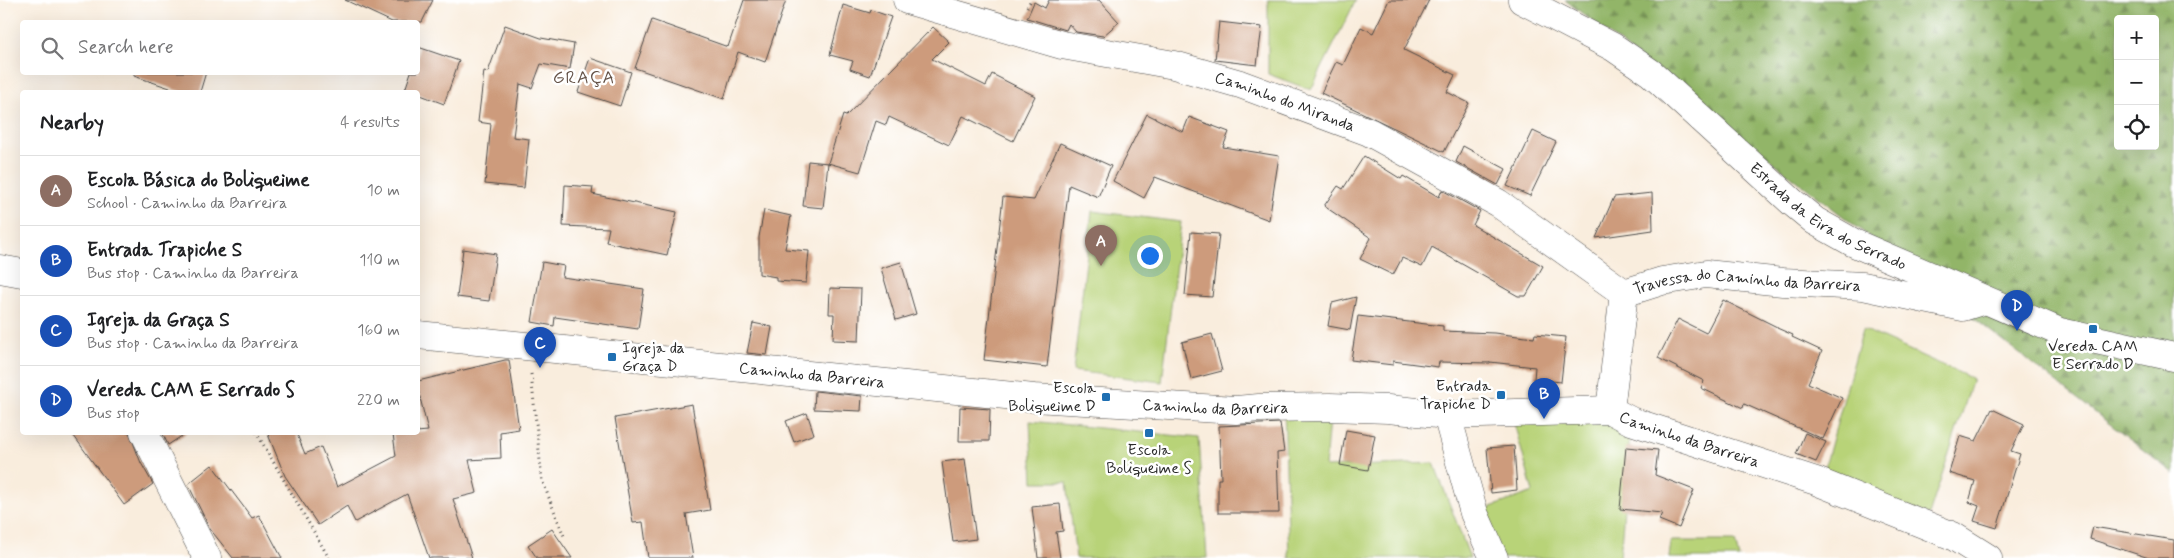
<!DOCTYPE html>
<html lang="en">
<head>
<meta charset="utf-8">
<style>
  :root { --surface:#fff; --page:#f2f2f2; --text:#202124; --muted:#757577; --line:#e0e0e0; --accent:#db2777 }
  body { margin:0; font-family:Mynerve,sans-serif; background:var(--page); color:var(--text) }
  .controls { position:absolute; right:15px; top:15px; display:grid; overflow:hidden; border-radius:5px; box-shadow:0 5px 20px #0002 }
  .controls button { width:45px; height:45px; display:grid; place-items:center; padding:0; border:0; border-bottom:1px solid var(--line); background:var(--surface); color:var(--text); font:25px sans-serif }
  .you { position:absolute; left:1149px; top:255px; width:18px; height:18px; margin:-12px; border:4px solid #fff; border-radius:50%; background:#1a73e8; box-shadow:0 0 0 8px #1a73e833 }
  .badge { display:grid; place-items:center; width:32px; height:32px; border-radius:50%; background:var(--accent); color:#fff; font-size:16px; font-weight:700 }
  .pin { position:absolute; translate:-50% -41px; filter:drop-shadow(0 1px 2px #0008) }
  .pin::after { content:''; position:absolute; top:26px; width:18px; height:15px; background:inherit; clip-path:polygon(0 0,100% 0,50% 100%) }
  .list { margin:0; padding:0; list-style:none }
  h2 { display:flex; justify-content:space-between; align-items:center; height:65px; margin:0; padding:0 20px; font-size:21px }
  h2 small { font-size:16px; font-weight:400; color:var(--muted) }
  .list li { display:grid; grid-template-columns:32px 1fr auto; gap:15px; align-items:center; box-sizing:border-box; height:70px; padding:0 20px; border-top:1px solid var(--line) }
  .list b { display:block; font-size:19px; white-space:nowrap }
  .list p { margin:0; font-size:16px; white-space:nowrap; color:var(--muted) }
  .list em { font-size:16px; font-style:normal; color:var(--muted) }
  .icon { flex:none; width:28px; height:28px; fill:none; stroke:currentColor; stroke-width:2; stroke-linecap:round; stroke-linejoin:round }
  .map { position:relative; flex:none; width:2174px; height:558px; overflow:hidden }
  .search { position:absolute; background:var(--surface); box-shadow:0 5px 20px #0002; left:20px; top:20px; width:400px; height:55px; display:flex; align-items:center; gap:12px; box-sizing:border-box; padding:0 18px; border-radius:5px; color:var(--muted); font-size:19px }
  .panel { position:absolute; background:var(--surface); box-shadow:0 5px 20px #0002; left:20px; top:90px; width:400px; height:345px; border-radius:5px }
  .map>svg:first-child { display:block }
  .grass { fill:#b8d378; stroke:#727f52 }
  .forest { fill:url(#forest-firs); stroke:#5e704a; fill-rule:evenodd }
  .building { fill:#cd9b7b }
  .lines { fill:none; stroke-linecap:round; stroke-linejoin:round }
  .minor-casing { stroke:#4a4846; stroke-width:29 }
  .major-casing { stroke:#4a4846; stroke-width:29 }
  .path { stroke:#4a4846; stroke-width:3; stroke-dasharray:1 4; stroke-linecap:butt }
  .minor { stroke:#fff; stroke-width:28 }
  .major { stroke:#fff; stroke-width:28 }
  .poi-dot { fill:#1f6fb2; stroke:#fff; stroke-width:2 }
  .labels { text-anchor:middle; dominant-baseline:central; stroke-width:5; stroke-linejoin:round; paint-order:stroke }
  .street-label { font-size:16px; fill:#2b2b2b; stroke:#fff }
  .poi-label { font-size:16px; fill:#2b2b2b; stroke:#fff }
  .neighbourhood-label { font-size:18px; letter-spacing:1px; fill:#645247; stroke:#fff }
</style>
</head>
<body>
<div class="map">
<svg width="2174" height="558" viewBox="0 0 2174 558">
  <defs>
    <pattern id="forest-firs" width="22" height="20" patternUnits="userSpaceOnUse" patternTransform="scale(1.25)"><rect width="22" height="20" fill="#92b568"/><path d="M5 1l3.5 6h-7zM16 11l3.5 6h-7z" fill="#779356"/></pattern>
  </defs>
  <rect width="100%" height="100%" fill="#fff"/>
  <filter id="ink" filterUnits="userSpaceOnUse"><feTurbulence type="fractalNoise" baseFrequency=".02" numOctaves="2"/><feDisplacementMap in="SourceGraphic" scale="10" xChannelSelector="R" yChannelSelector="G"/><feConvolveMatrix kernelMatrix="1 2 1 2 8 2 1 2 1" color-interpolation-filters="sRGB"/></filter>
  <filter id="wash" filterUnits="userSpaceOnUse"><feTurbulence type="fractalNoise" baseFrequency=".0096" numOctaves="4" result="noise"/><feDisplacementMap in="SourceGraphic" scale="20" xChannelSelector="R" yChannelSelector="G"/><feGaussianBlur stdDeviation="1.12" result="paint"/><feColorMatrix in="noise" values="0 0 0 0 0 0 0 0 0 0 0 0 0 0 0 0 0 1.4 0 .05"/><feComposite in="paint" operator="in"/></filter>
  <g filter="url(#wash)">
    <rect width="100%" height="100%" fill="#f9eddd"/>
    <!-- grass -->
    <path class="grass" d="M1268,0H1356L1311,90L1268,74Z
      M1092,211L1181,222L1162,382L1073,371Z
      M1863,329L1973,379L1929,515L1823,474Z
      M1330,407L1325,467L1434,463L1470,558H1289L1284,408Z
      M1511,412L1631,421L1620,558H1494L1474,513L1533,492Z
      M1030,421L1199,438L1207,558H1076L1067,482H1033Z
      M1671,541H1735L1739,558H1669Z"/>
    <!-- forest -->
    <path class="forest" d="M1565,0H2174V474ZM2118,19H2155V146H2118Z"/>
    <g id="blocks">
      <!-- building -->
      <path class="building" d="M345,0H433L422,22H392Z
        M744,0H786L765,62L738,52L724,99L635,68L652,20L728,47Z
        M1049,0H1099L1119,22L1103,36L1076,32L1069,24L1066,30L1027,18L1034,2L1045,8Z
        M1389,0H1429L1404,50L1455,75L1447,92L1469,103L1444,152L1321,93L1336,62L1343,65L1361,27L1373,33Z
        M843,5L870,13L871,10L891,17L870,76L850,69L853,61L830,55Z
        M1219,22L1262,27L1257,65L1215,60Z
        M505,25L541,38L574,44L570,69L541,64L532,88L520,84L513,137L529,139L524,188L485,184L491,124L478,122L484,71L488,72Z
        M933,27L949,42L932,59L986,86L992,74L1035,96L1013,141L963,116L949,145L889,117L886,125L876,121L860,172L828,163L843,115L846,116Z
        M418,47L459,61L444,104L418,94V92L405,90L411,72H418Z
        M590,58L631,72L620,106L578,92Z
        M134,72H206L200,92H182L134,76Z
        M1147,114L1183,132L1189,117L1229,132L1223,147L1279,156L1269,220L1155,177L1144,198L1113,181Z
        M1533,131L1556,142L1530,196L1507,186Z
        M1060,143L1111,166L1098,197L1069,185L1047,367L984,360L1003,197L1034,200Z
        M1463,146L1506,169L1498,185L1456,162Z
        M1364,156L1401,179L1403,176L1439,197L1442,190L1480,211L1473,225L1543,266L1526,296H1518L1432,247L1422,267L1402,258L1393,275L1360,259L1371,238L1324,206L1338,186L1343,189Z
        M808,161L828,163L823,208L803,206Z
        M565,185L593,187L592,194L677,212L667,255L606,242L609,228L563,226Z
        M1652,193L1653,230L1596,238L1614,197Z
        M764,210L791,216L785,249L809,251L806,283L776,281V277L759,274V237Z
        M1191,232L1219,234L1212,297L1185,295Z
        M463,249L496,254L489,301L457,297Z
        M542,262L564,266L562,277L644,289L638,329L555,317L554,326L532,322Z
        M901,262L916,314L896,320L881,268Z
        M830,288L861,289L859,341L833,340L834,314H829Z
        M1356,297L1350,330L1328,326L1332,303Z
        M1723,300L1777,327V328L1793,335L1792,337L1822,351L1808,383L1842,398L1823,439L1744,404L1743,408L1701,388L1704,381L1658,358L1678,319L1706,333Z
        M1358,316L1443,326V331L1494,333L1534,338L1535,334L1566,337L1561,382L1534,379L1535,367L1490,362V363L1439,362L1438,367L1393,361V365L1351,360Z
        M753,323L772,327L767,355L747,353Z
        M1212,334L1222,371L1191,379L1182,342Z
        M505,360H509L519,429L500,432L501,458L469,460L477,493L453,499L472,558H429L407,494L355,522L347,506L318,525L285,476L267,432H296L305,454L321,447L337,487L396,456L393,434L428,431L418,389V381Z
        M815,391L862,396L861,411L814,409Z
        M692,404L710,510L686,514L693,558H648L643,522L633,523L615,418Z
        M960,407L990,409L989,441H959Z
        M1992,409L2024,424L2011,451L2020,454L1997,528L1974,521L1979,506L1969,502L1975,481L1949,473L1960,436L1976,441Z
        M807,413L814,434L794,442L786,421Z
        M1280,423L1284,452L1277,453L1279,513H1218V479H1221L1219,426Z
        M1346,430L1375,435L1368,470L1340,465Z
        M71,432H129L141,463L153,484L124,505Z
        M162,432H188L168,445Z
        M1805,433L1826,442L1816,462L1796,454Z
        M1514,446L1517,490L1491,493L1487,448Z
        M1626,447L1658,450L1655,475L1694,490L1679,528L1659,520L1662,513L1620,509Z
        M965,459L976,539L953,542L942,462Z
        M212,465L252,518L259,515L282,558H233L210,529L188,484Z
        M1060,504L1063,531L1056,532L1060,558H1038L1032,507Z
        M2093,527L2174,540V558H2149L2090,539Z
        M552,529L572,558H537L528,545Z"/>
    </g>
  </g>
  <g filter="url(#ink)">
    <use href="#blocks" fill-opacity="0" stroke="#4a4846" stroke-width="1"/>
    <g class="lines">
      <defs>
        <g id="minor">
          <path id="s1" d="M907,0L1062,45L1174,65L1240,84L1369,132L1498,203L1624,293"/>
          <path d="M0,269L22,273"/>
          <path id="s2" d="M1624,293L1662,281L1706,274L1783,282L1863,286L1963,307L1985,300"/>
          <path id="s3" d="M418,335L1034,398L1236,410L1259,408L1330,407L1388,409L1447,415L1610,410L1631,421L1816,481L1953,536L1988,558"/>
          <path d="M1610,410L1624,293"/>
          <path d="M1447,415L1474,513L1494,558"/>
          <path d="M144,432L207,558"/>
        </g>
        <g id="major">
          <path id="s4" d="M1522,0L1613,47L1651,73L1792,202L1815,221L1854,243L2060,332L2174,357"/>
        </g>
      </defs>
      <!-- minor casing -->
      <use href="#minor" class="minor-casing"/>
      <!-- major casing -->
      <use href="#major" class="major-casing"/>
      <!-- path -->
      <path class="path" d="M1027,7L1031,0
        M531,374L542,480L564,536
        M256,432L329,558"/>
      <!-- minor -->
      <use href="#minor" class="minor"/>
      <!-- major -->
      <use href="#major" class="major"/>
    </g>
  </g>
  <!-- markers -->
  <g class="poi-dot">
    <rect x="2088" y="324" width="10" height="10" rx="2.5"/>
    <rect x="607" y="352" width="10" height="10" rx="2.5"/>
    <rect x="1496" y="390" width="10" height="10" rx="2.5"/>
    <rect x="1101" y="392" width="10" height="10" rx="2.5"/>
    <rect x="1144" y="428" width="10" height="10" rx="2.5"/>
  </g>
  <g class="labels">
    <!-- street labels -->
    <g class="street-label">
      <text stroke="none"><textPath href="#s1" startOffset="392">Caminho do Miranda</textPath></text>
      <text stroke="none"><textPath href="#s4" startOffset="378">Estrada da Eira do Serrado</textPath></text>
      <text stroke="none"><textPath href="#s2" startOffset="125">Travessa do Caminho da Barreira</textPath></text>
      <text stroke="none"><textPath href="#s3" startOffset="396">Caminho da Barreira</textPath></text>
      <text stroke="none"><textPath href="#s3" startOffset="801">Caminho da Barreira</textPath></text>
      <text stroke="none"><textPath href="#s3" startOffset="1281">Caminho da Barreira</textPath></text>
    </g>
    <!-- poi labels -->
    <g class="poi-label">
      <text x="2093" y="346">Vereda CAM<tspan x="2093" dy="18">E Serrado D</tspan></text>
      <text x="622" y="348" text-anchor="start">Igreja da<tspan x="622" dy="18">Graça D</tspan></text>
      <text x="1491" y="386" text-anchor="end">Entrada<tspan x="1491" dy="18">Trapiche D</tspan></text>
      <text x="1096" y="388" text-anchor="end">Escola<tspan x="1096" dy="18">Boliqueime D</tspan></text>
      <text x="1149" y="450">Escola<tspan x="1149" dy="18">Boliqueime S</tspan></text>
    </g>
    <!-- neighbourhood labels -->
    <g class="neighbourhood-label">
      <text x="584" y="78">GRAÇA</text>
    </g>
  </g>
</svg>
<div class="controls">
<button>+</button>
<button>−</button>
<button><svg class="icon" aria-label="locate" viewBox="0 0 24 24"><circle cx="12" cy="12" r="6"/><path d="M12 2v4M12 18v4M2 12h4M18 12h4"/></svg></button>
</div>
<div class="you"></div>
<div class="pin badge" style="left:1101px;top:266px;background:#8d6e63">A</div>
<div class="pin badge" style="left:1544px;top:419px;background:#1a4fb4">B</div>
<div class="pin badge" style="left:540px;top:368px;background:#1a4fb4">C</div>
<div class="pin badge" style="left:2017px;top:331px;background:#1a4fb4">D</div>
<div class="search"><svg class="icon" aria-label="search" viewBox="0 0 24 24"><circle cx="10" cy="10" r="6"/><path d="M15 15l6 6"/></svg>Search here</div>
<section class="panel">
<h2>Nearby<small>4 results</small></h2>
<ul class="list">
<li><span class="badge" style="background:#8d6e63">A</span><div><b>Escola Básica do Boliqueime</b><p>School · Caminho da Barreira</p></div><em>10 m</em></li>
<li><span class="badge" style="background:#1a4fb4">B</span><div><b>Entrada Trapiche S</b><p>Bus stop · Caminho da Barreira</p></div><em>110 m</em></li>
<li><span class="badge" style="background:#1a4fb4">C</span><div><b>Igreja da Graça S</b><p>Bus stop · Caminho da Barreira</p></div><em>160 m</em></li>
<li><span class="badge" style="background:#1a4fb4">D</span><div><b>Vereda CAM E Serrado S</b><p>Bus stop</p></div><em>220 m</em></li>
</ul>
</section>
</div>
</body>
</html>
